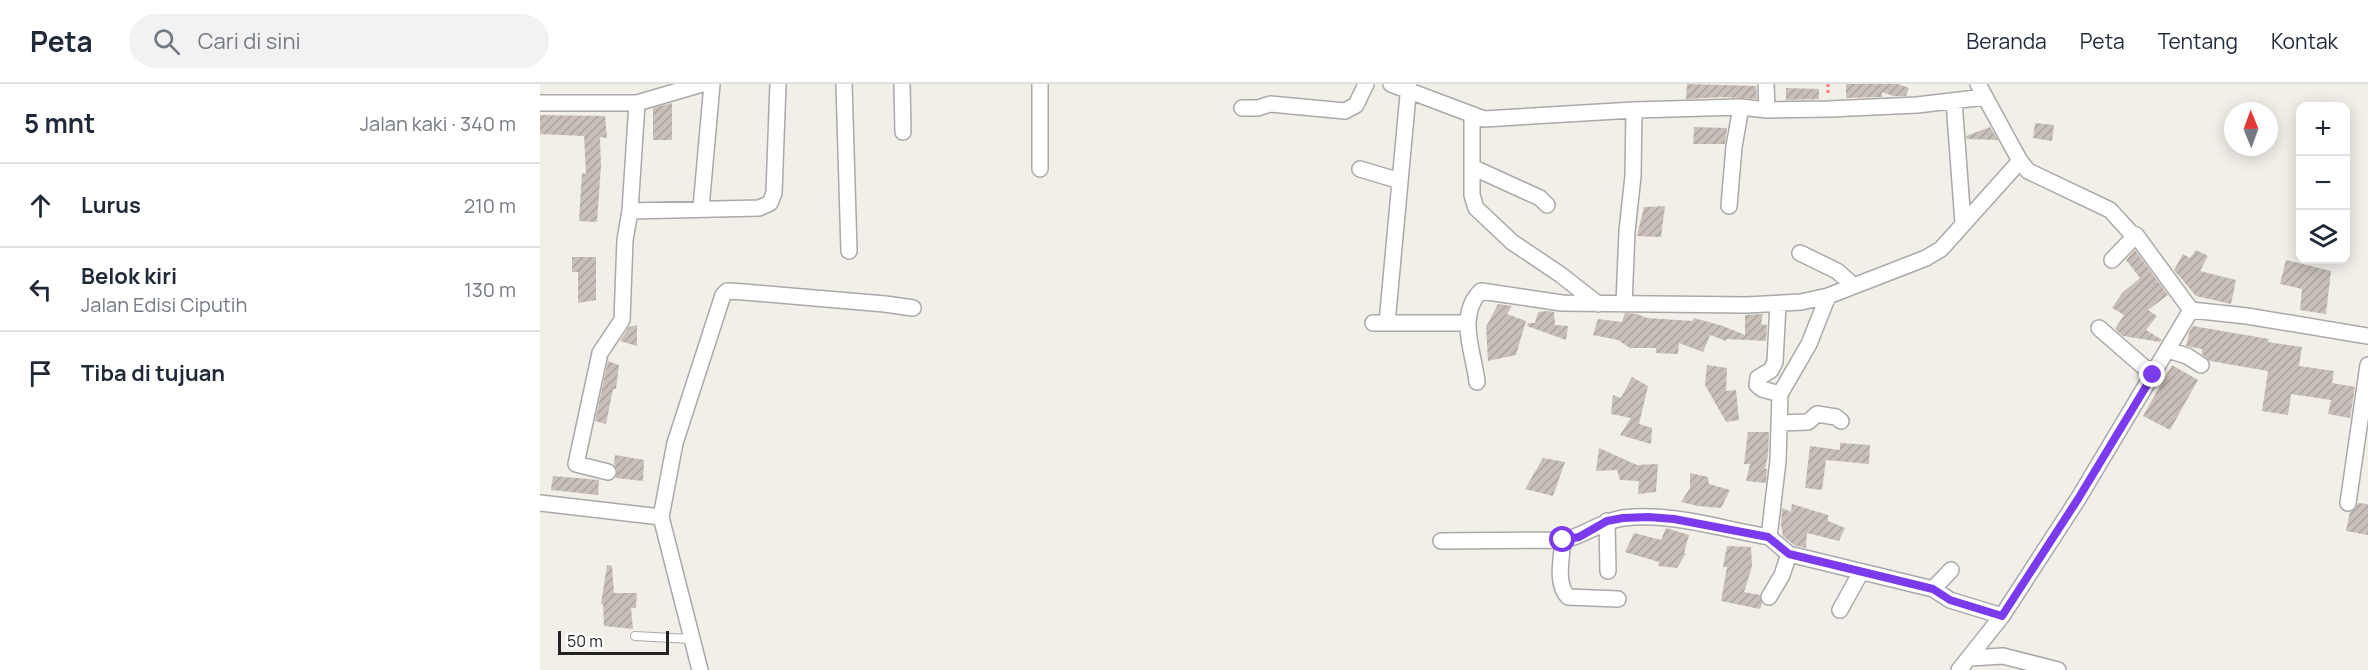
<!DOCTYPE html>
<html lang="id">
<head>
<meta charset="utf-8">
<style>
  :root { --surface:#fff; --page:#f2f2f3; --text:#1f2937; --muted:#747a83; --line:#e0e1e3 }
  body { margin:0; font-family:Manrope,sans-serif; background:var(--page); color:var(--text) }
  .controls { position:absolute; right:18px; top:18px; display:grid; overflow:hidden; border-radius:12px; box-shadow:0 3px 15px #0003 }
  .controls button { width:54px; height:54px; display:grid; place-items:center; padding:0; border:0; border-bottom:2px solid var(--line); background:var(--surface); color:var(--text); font:30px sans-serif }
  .compass { position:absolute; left:1684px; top:18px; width:54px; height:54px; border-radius:50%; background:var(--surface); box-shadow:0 3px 15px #0003; rotate:359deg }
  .scale { position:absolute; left:18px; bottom:15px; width:111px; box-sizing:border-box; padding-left:6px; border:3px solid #222; border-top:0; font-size:16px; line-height:21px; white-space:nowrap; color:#222; -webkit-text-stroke:4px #fff; paint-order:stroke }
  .stop { position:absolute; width:18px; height:18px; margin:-14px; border:4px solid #7c3aed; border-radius:50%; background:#fff }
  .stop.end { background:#7c3aed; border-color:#fff; box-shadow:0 2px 6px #0008 }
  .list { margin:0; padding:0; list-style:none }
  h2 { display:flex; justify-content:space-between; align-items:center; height:78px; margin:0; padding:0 24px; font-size:26px }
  h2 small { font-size:20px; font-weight:400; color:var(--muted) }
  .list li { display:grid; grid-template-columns:39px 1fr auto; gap:18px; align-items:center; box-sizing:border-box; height:84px; padding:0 24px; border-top:2px solid var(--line) }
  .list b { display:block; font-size:22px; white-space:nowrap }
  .list p { margin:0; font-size:20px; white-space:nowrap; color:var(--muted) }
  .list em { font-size:20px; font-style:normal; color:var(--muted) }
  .icon { flex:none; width:33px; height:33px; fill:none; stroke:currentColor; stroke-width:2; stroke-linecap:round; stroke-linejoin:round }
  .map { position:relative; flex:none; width:1828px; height:586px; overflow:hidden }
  header { display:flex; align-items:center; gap:36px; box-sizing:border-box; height:84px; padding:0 30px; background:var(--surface); border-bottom:2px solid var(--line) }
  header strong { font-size:28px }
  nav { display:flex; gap:33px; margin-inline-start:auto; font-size:21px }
  .search { width:420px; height:54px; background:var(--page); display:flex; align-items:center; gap:15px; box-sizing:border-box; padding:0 21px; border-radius:33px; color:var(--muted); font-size:22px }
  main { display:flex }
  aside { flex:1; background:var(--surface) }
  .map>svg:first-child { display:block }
  .building { fill:url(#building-hatch) }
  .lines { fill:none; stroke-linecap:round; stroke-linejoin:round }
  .service-casing { stroke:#a9a9a9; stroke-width:10 }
  .minor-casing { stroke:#a9a9a9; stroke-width:18 }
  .path { stroke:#fa8072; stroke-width:3; stroke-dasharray:3 3; stroke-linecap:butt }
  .service { stroke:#fff; stroke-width:8 }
  .minor { stroke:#fff; stroke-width:15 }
  .route { stroke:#7c3aed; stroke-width:8 }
</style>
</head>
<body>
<header>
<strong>Peta</strong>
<div class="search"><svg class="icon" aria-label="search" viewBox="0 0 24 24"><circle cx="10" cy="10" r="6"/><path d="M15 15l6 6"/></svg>Cari di sini</div>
<nav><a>Beranda</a><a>Peta</a><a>Tentang</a><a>Kontak</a></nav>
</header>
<main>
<aside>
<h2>5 mnt<small>Jalan kaki · 340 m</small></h2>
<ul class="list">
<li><svg class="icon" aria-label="ahead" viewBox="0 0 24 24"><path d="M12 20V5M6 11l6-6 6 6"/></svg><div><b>Lurus</b></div><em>210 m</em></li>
<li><svg class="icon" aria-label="left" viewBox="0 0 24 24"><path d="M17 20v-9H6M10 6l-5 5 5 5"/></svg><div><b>Belok kiri</b><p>Jalan Edisi Ciputih</p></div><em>130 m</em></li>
<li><svg class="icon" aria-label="arrive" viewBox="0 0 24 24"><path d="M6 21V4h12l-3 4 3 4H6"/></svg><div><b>Tiba di tujuan</b></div></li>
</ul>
</aside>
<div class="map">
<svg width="1828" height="586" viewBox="0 0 1828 586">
  <defs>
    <pattern id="building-hatch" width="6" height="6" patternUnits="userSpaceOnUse" patternTransform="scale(1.5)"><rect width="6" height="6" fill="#c7bfb8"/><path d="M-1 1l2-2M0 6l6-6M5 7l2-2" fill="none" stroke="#aba49e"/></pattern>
  </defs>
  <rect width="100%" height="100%" fill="#f2efe9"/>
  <!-- building -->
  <path class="building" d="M1147,0L1216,2L1217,15L1183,13L1146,15Z
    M1306,0H1358L1369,4L1366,12H1353L1342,8V13L1306,14Z
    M1246,4L1279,5V15L1246,16Z
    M132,19V56H113V24Z
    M0,31L65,32L67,54L60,53L61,82L57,138L39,137L42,89L46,90L44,52L0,50Z
    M1495,39L1514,41L1512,57L1493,54Z
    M1154,43L1187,44L1185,60H1153Z
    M1450,43L1458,56L1427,55L1426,52Z
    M1125,122L1121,153L1097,152L1104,123Z
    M1595,166L1628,211L1608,226L1617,232L1606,246L1622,256L1620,258L1583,252L1575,245L1584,231L1572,224L1582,209L1600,194L1586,176Z
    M1656,166L1668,172L1660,187L1696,196L1691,220L1656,212L1634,186L1643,170L1650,174Z
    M32,173H56V216L38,219V188H32Z
    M1746,176L1791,187L1786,230L1760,226L1762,205L1740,200Z
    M958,220L972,222L967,230L986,237L976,271L948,277L946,243Z
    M1007,227L1014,228L1015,241L1028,242L1026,256L987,242L988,239H995L998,228Z
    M1085,229L1097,230L1107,234L1153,237L1154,234L1183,242L1205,251V231L1223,230L1221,240L1227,241L1226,257L1187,255L1186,257L1170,251L1163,268L1139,259L1138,270L1116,269V264H1090L1078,256L1053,251L1058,235L1082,238Z
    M97,241V262L80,257L89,243Z
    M1653,242L1729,255L1728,258L1762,263L1759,282L1794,287L1792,299L1815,303L1810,334L1788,330L1791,316L1751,310L1748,331L1722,327L1728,287L1670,277L1662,270V265L1646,262L1649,249Z
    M68,277L79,281L76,305H73L66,340L55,337Z
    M1167,281L1187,284L1186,307L1196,306L1199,336L1186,338L1165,301Z
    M1632,281L1658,296L1630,346L1603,332Z
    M1092,293L1108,302L1099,340L1112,344L1111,360L1080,351L1091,334L1071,330L1073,311L1081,314Z
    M1208,348H1229L1228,371L1225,385H1227L1226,399L1206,397L1210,380H1204Z
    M1300,359L1330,361L1329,380L1286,376L1282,406L1265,404L1270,362L1300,366Z
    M1059,364L1097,381L1118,380L1116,408L1098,410L1099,397L1080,396L1077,386L1056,387Z
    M75,371L104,376L103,397L76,394L77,386L74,380Z
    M1003,374L1025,378L1013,412L985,405Z
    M1150,389L1168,393L1169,400L1190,406L1181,424L1158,422L1141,418L1150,404Z
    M13,392L59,396L58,411L11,406Z
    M1818,419L1828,420V451L1806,447L1810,428L1815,425Z
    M1252,420L1288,431V437L1305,444L1299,457L1267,449L1266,464L1254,461L1243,452L1241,441L1242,424L1251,428Z
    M1126,444L1149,451L1144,469H1146L1137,484L1118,482L1119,478L1085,468L1094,449L1121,456Z
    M1187,462L1211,463L1212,483L1204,508L1220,511L1222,520L1220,525L1181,517L1187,483H1183Z
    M67,481L72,482L74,509H97L96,524H91L93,545L64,542L63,520H61Z"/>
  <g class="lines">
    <defs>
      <path id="service" d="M95,552L151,555"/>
      <path id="minor" d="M304,0L309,167
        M362,0L363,48
        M500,0V85
        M851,0L944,35L1094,26L1201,23L1227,26L1289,25L1377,21L1445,13
        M1226,0L1227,26
        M1438,0L1480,77L1488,87L1570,126L1591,149L1596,151L1651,226L1707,232L1828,252
        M1414,17L1423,139
        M0,19H97L162,0
        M702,24H718L730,20L805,27L816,21L826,0
        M932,31V83L1000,114L1007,121
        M932,83V111L936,124L972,158L1021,191L1058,220
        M820,85L860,97
        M1189,122L1194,63L1201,23
        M161,124L172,0
        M90,127L219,124L230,119L234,109L238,0
        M1260,169L1297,187L1313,201
        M1572,176L1596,151
        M1288,212L1269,260L1240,310L1238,377L1229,453L1249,470L1393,505L1410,516L1462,532
        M1084,220L1087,147L1093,92L1094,26
        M1238,220L1235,278L1231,286L1218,294L1217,301L1222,305L1240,310
        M833,239H926
        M847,239L869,0
        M1559,244L1613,291
        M1628,266L1647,272L1661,281
        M937,298C934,269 916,231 941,207L1022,219L1206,221L1261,218L1288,212L1386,174L1401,165L1480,77
        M1239,339L1268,338L1277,330L1296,333L1301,337
        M68,388L36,380L60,269L82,236L85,156L90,127L97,19
        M0,419L121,433
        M1808,419L1828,281
        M1067,437L1068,487
        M1023,456C1022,473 1015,499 1028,513L1078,515
        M901,457L1023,456C1046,452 1060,437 1083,434C1131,428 1181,445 1229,453
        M1393,505L1411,486
        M1229,513L1242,491L1249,470
        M1300,526L1321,488
        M1430,574L1463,572L1518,586
        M160,586L121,433L135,359L183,211L187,207L204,208L345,220L373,224
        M1419,586L1462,532L1538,415L1651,226"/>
    </defs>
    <!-- service casing -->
    <use href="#service" class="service-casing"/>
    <!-- minor casing -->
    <use href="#minor" class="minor-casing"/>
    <!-- path -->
    <path class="path" d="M1288,0V10"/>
    <!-- service -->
    <use href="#service" class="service"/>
    <!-- minor -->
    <use href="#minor" class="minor"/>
  </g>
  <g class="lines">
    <!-- route -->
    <path class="route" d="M1023,456L1039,453L1067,437L1083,434L1108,433L1134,435L1228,453L1249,470L1393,505L1410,516L1462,532L1538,415L1613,291"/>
  </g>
</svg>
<div class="controls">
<button>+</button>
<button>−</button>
<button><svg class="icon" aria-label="layers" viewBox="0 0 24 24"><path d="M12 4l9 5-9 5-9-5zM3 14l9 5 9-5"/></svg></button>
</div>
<svg class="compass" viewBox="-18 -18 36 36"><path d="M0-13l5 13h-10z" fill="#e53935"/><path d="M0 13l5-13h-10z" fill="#747a83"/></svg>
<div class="scale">50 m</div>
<div class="stop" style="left:1023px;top:456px"></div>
<div class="stop end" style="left:1613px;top:291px"></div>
</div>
</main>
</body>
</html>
